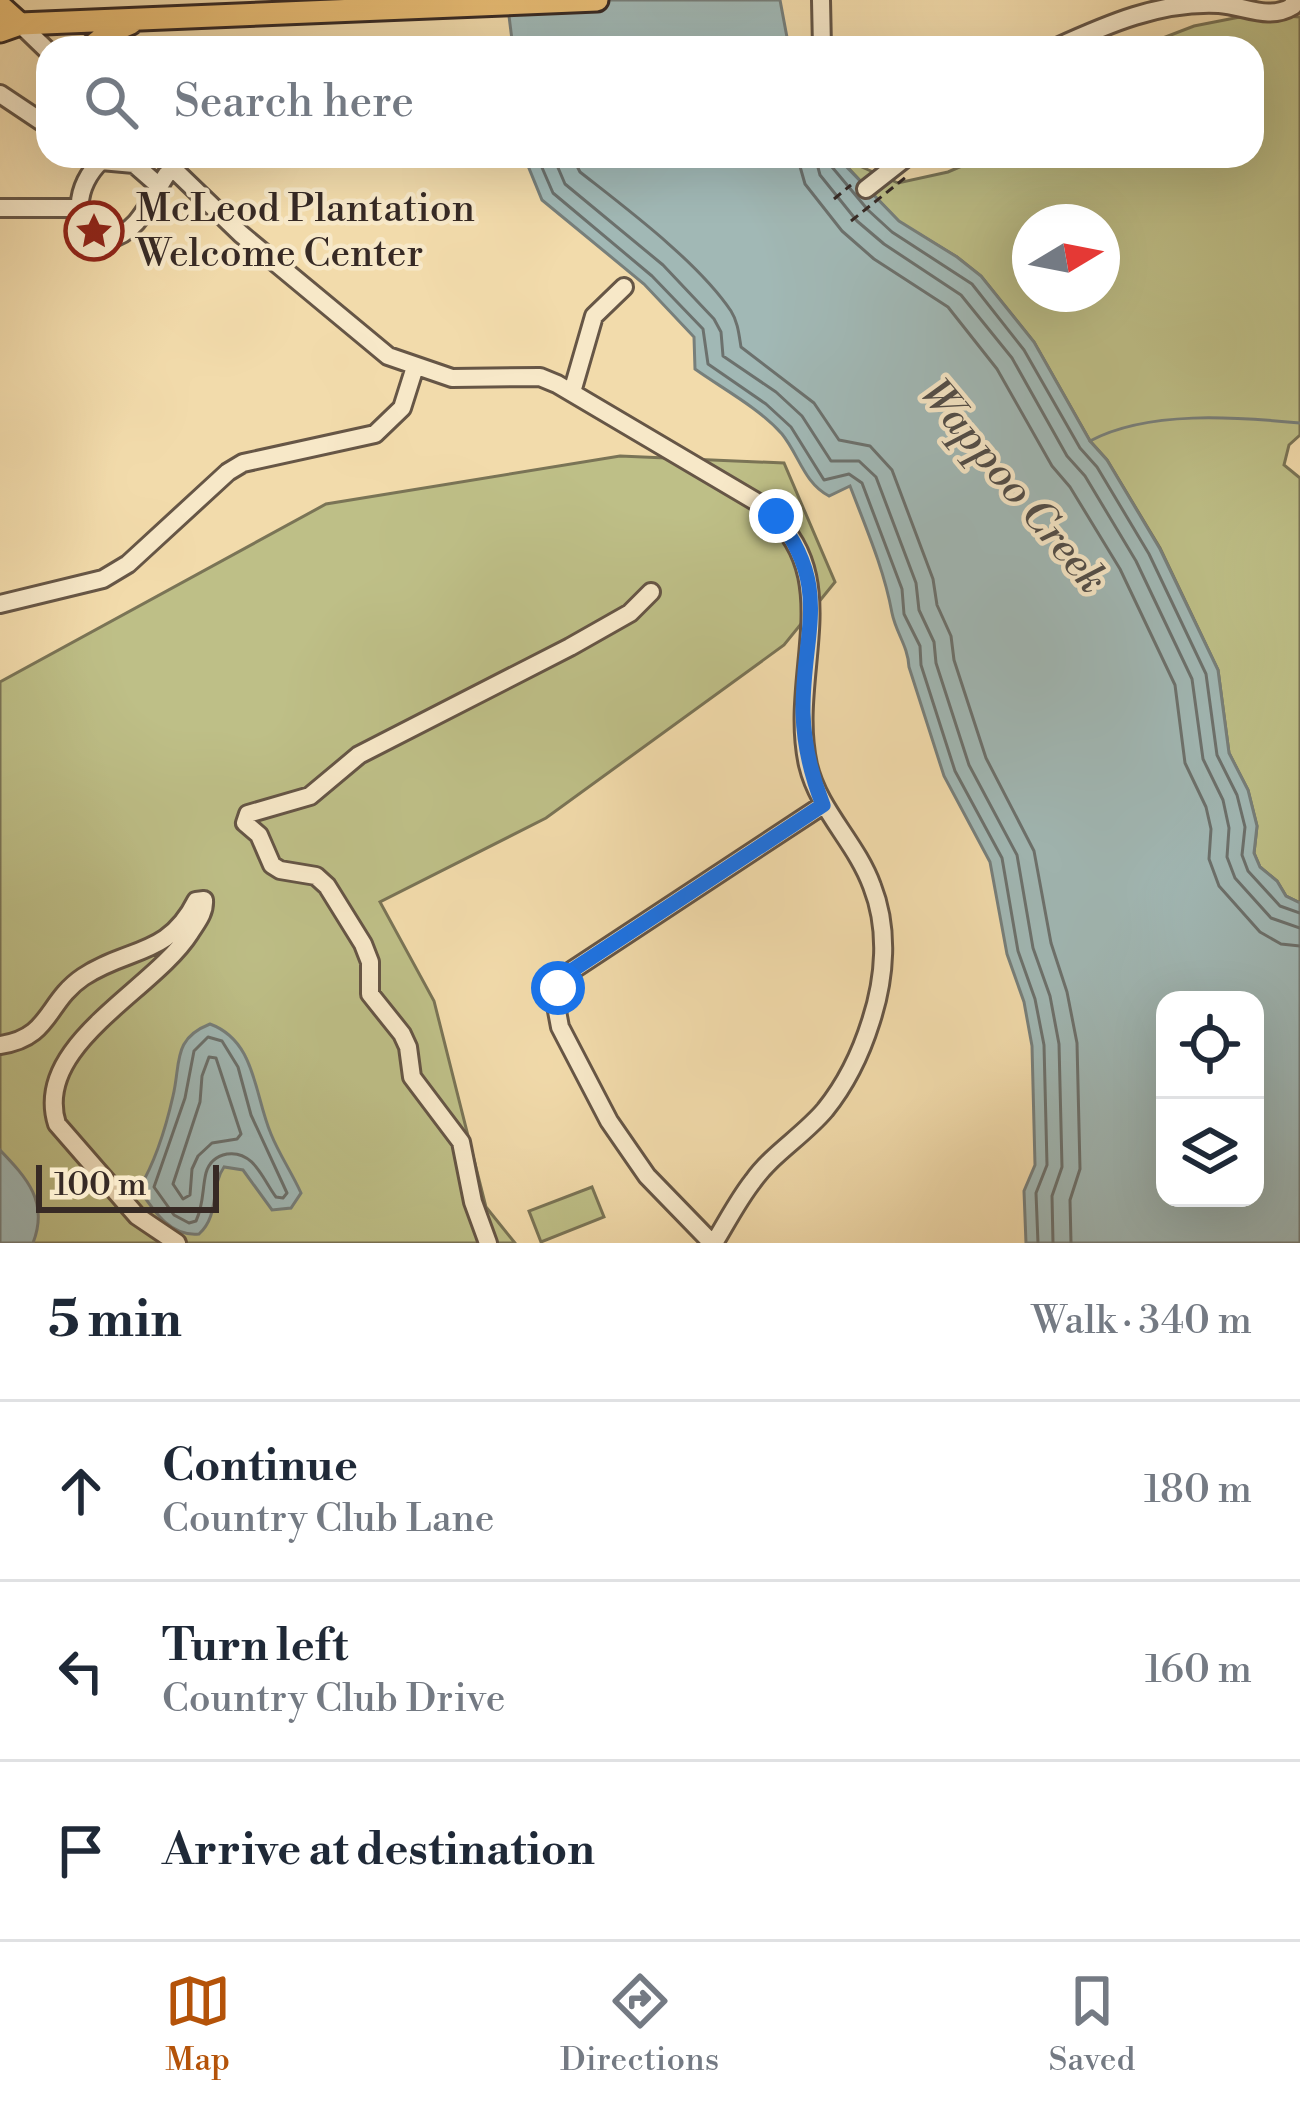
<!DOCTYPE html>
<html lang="en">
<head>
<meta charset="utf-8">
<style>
  :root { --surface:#fff; --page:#f6f6f7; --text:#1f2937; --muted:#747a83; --line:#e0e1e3; --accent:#b45309 }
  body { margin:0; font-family:"Libre Bodoni",serif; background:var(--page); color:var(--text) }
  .controls { position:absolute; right:36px; bottom:36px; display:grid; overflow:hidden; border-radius:24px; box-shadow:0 12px 48px #0002 }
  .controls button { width:108px; height:108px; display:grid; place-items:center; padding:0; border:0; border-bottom:3px solid var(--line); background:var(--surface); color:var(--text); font:60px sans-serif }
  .compass { position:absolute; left:1012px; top:204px; width:108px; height:108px; border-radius:50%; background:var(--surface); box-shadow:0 12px 48px #0002; rotate:80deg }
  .scale { position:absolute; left:36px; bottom:30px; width:183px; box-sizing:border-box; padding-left:12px; border:6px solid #372a25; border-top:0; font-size:33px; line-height:42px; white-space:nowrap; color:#372a25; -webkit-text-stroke:9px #f7e8c8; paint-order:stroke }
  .stop { position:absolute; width:36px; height:36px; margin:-27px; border:9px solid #1a73e8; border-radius:50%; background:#fff }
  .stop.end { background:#1a73e8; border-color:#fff; box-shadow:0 3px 12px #0008 }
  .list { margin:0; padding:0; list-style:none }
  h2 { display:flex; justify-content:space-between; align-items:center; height:156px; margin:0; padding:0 48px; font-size:51px }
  h2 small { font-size:39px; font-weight:400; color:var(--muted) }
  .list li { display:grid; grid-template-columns:78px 1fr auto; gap:36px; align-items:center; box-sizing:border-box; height:180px; padding:0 48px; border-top:3px solid var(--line) }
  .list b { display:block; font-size:45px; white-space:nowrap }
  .list p { margin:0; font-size:39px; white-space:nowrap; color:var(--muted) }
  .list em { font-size:39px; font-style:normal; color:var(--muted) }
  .icon { flex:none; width:66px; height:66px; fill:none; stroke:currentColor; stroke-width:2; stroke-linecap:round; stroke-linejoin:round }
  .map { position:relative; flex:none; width:1300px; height:1243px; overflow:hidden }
  .search { position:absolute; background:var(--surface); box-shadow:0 12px 48px #0002; left:36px; right:36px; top:36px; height:132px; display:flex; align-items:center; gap:30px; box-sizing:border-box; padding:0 42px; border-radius:36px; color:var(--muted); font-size:45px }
  .sheet { height:696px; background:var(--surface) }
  nav { display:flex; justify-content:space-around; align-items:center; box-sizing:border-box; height:168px; border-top:3px solid var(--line); background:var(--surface); font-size:33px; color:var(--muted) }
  nav a { display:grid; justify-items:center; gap:6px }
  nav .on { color:var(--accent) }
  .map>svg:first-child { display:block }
  .green { fill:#bebf87; stroke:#7a7456; stroke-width:3; fill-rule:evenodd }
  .water { fill:#a1b8b5; stroke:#777f7b; stroke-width:3; fill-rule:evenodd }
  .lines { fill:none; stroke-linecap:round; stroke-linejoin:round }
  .shore { stroke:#6c716d; stroke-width:3 }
  .stream { stroke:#777f7b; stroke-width:3 }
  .minor-casing { stroke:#665646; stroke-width:22 }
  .major-casing { stroke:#372a25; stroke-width:27 }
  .path { stroke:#372a25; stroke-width:3; stroke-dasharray:9 6; stroke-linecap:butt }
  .minor { stroke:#f7e8c8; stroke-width:16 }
  .major { stroke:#e9be76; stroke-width:21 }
  .route { stroke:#1a73e8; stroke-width:15 }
  .labels { text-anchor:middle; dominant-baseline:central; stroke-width:9; stroke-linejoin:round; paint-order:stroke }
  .poi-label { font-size:39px; fill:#372a25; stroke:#f7e8c8; text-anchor:start }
  .water-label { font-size:42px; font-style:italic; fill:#524e49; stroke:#f7e8c8 }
</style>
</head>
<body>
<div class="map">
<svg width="1300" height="1243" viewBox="0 0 1300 1243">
  <rect width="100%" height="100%" fill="#f2dbab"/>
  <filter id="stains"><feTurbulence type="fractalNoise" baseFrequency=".00167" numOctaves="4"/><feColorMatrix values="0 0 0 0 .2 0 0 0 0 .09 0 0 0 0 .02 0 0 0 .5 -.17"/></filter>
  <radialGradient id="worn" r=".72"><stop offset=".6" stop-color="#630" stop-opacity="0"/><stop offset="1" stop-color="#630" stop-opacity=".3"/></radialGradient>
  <!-- green -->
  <path class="green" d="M1255,14L1300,17V435L1289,445L1284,465L1300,478V903L1286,896L1277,881L1260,867L1254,853L1257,826L1248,790L1229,753L1218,670L1160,548L1107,460L1090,441L1034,342L981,276L957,257L899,222L837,156L898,183L948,172L985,156H1252V48H1137L1194,26ZM1030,222H1102V294H1030Z
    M620,456L784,463L835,582L784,645L546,818L380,902L434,1001L486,1207L515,1243H0V682L326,504Z
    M592,1187L604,1217L541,1242L529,1211Z"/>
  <!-- water -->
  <path class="water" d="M507,0H780L789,48H513Z
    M524,156H836L899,221L957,257L981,276L1034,342L1090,441L1107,460L1160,549L1218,670L1229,753L1248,790L1257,826L1254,853L1260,867L1277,881L1286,896L1300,903V1243H1026L1024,1191L1035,1165L1032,1046L1024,1002L1007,954L990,862L944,776L909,667C908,646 896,633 892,613C884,569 866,528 850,486L829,496C804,483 799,455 782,434C759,408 723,389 695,369L694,337L644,284L542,200ZM1165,1000H1255V1198H1165Z
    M210,1024C256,1041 254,1094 271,1134C279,1154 292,1173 301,1193L291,1208L272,1210L243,1170L224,1167C210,1187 220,1215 199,1234C170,1237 154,1211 139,1189C155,1162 166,1127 173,1096C181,1063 172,1039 210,1024Z
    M0,1150C27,1178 49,1202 33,1243H0Z"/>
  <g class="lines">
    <!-- shore -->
    <path class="shore" d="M537,156L553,193L652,276L703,329L708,364L766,404L791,427L824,480L849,474L862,483L902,589L904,614L920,646L921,665L955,771L1002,858L1018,951L1035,999L1044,1045L1047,1165L1036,1193L1038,1243
      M553,156L565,184L663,265L714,319L721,332L723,356L776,392L802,416L831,461H859L876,477L916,583L919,610L934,642L936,663L969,765L1017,855L1033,948L1050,996L1059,1044L1062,1167L1052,1196L1053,1243
      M572,156L580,172C627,209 698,262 731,311C738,322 739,335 741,347L814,403L839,440L870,446L892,470L933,579L937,605L951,636L954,660L986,758L1034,851L1051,943L1067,992L1077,1043L1080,1169L1070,1200L1071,1243
      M797,156L805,184L842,231L874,259L948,307L997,369L1052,466L1070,487L1120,569L1175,685L1185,763L1206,807L1211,829L1209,859L1219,886L1260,932L1281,944L1300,946
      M815,156L820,175L857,221L884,244L961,295L1012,358L1067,456L1085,476L1136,561L1192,679L1203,759L1223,800L1229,828L1227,857L1235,878L1271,918L1300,928
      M831,156L832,167L868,210L892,232L972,284L1024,350L1080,448L1097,467L1149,554L1206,674L1217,755L1237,795L1245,827L1242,855L1248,871L1280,906L1300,913
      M208,1037L222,1041L238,1067L251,1115L287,1193L283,1198L276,1197C263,1180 254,1150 227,1154C217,1156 209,1162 206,1173C202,1189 204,1204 196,1221L189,1223L174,1215L154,1187L185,1098L194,1051Z
      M209,1057L216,1058L241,1134L237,1139L212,1143L198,1156L192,1169L190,1195L183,1199L173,1184L200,1102L202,1076Z"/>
    <!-- stream -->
    <path class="stream" d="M1090,441C1148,410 1236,417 1300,423"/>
    <defs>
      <path id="minor" d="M821,0L822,48
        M20,24L48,51
        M1055,48C1108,24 1160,1 1219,4C1245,6 1269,21 1293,6L1294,0
        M0,94L48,126
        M160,156L241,234L388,356L452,378L540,377L557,384L755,501C853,569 787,670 808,765C819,811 856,842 872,886C889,929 885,978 871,1021C861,1053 846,1084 825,1110C803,1136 772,1154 753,1181C738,1200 727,1222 714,1243
        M158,185L134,164L101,161C76,184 68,227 106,240C144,232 151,193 172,167
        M866,189L908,156
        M0,208H80
        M572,392L594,316L624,287
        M0,604L103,579L128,564L228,472L243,463L375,434L402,408L415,367
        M0,1045C51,1038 46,1002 83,977C128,947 168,957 196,901L204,900C205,913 197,922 190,933C153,991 32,1045 57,1124L137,1216L177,1243
        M488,1243L473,1202L461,1142L412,1077L408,1047L402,1034L370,994V962L363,944L327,886L316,876L280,870L272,865L259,835L245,823L248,814L310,796L359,755L570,647L630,613L651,592
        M712,1243L647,1176L609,1121L560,1027L554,995L562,977L823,805"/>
      <path id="major" d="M0,6L20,24
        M0,31L20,24L597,0
        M90,48L110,32L131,23"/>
    </defs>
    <!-- minor casing -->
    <use href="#minor" class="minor-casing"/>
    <!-- major casing -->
    <use href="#major" class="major-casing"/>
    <!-- path -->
    <path class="path" d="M834,199L851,185
      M851,221L906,177"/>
    <!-- minor -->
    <use href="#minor" class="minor"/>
    <!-- major -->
    <use href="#major" class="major"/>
  </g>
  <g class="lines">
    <!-- route -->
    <path class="route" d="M558,988L562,977L823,805C811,775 804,746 803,713C802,632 833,589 776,516"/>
  </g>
  <!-- icons -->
  <defs>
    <symbol id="sight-ring" viewBox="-11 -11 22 22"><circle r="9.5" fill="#f7e8c8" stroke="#8f2418" stroke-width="1.5"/><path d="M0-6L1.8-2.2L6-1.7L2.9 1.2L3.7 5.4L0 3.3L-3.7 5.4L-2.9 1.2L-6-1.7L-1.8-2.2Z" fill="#8f2418"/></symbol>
  </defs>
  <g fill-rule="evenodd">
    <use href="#sight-ring" x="61" y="198" width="66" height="66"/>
  </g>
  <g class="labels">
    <!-- poi labels -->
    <g class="poi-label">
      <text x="136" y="209">McLeod Plantation<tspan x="136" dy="45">Welcome Center</tspan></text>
    </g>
    <!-- water labels -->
    <g class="water-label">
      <text transform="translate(1013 487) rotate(50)">Wappoo Creek</text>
    </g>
  </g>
  <rect width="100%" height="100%" filter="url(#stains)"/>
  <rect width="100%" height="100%" fill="url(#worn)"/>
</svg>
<div class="controls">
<button><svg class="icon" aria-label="locate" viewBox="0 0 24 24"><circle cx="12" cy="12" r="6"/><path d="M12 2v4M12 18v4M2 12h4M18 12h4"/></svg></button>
<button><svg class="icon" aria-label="layers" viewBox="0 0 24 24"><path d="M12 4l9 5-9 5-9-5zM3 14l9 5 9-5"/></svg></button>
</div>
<svg class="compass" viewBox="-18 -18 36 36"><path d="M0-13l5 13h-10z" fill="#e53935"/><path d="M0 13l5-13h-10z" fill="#747a83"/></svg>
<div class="scale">100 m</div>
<div class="stop" style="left:558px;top:988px"></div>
<div class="stop end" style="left:776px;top:516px"></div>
<div class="search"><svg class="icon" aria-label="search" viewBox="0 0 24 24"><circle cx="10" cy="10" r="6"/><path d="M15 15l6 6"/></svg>Search here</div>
</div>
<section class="sheet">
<h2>5 min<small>Walk · 340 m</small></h2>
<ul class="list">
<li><svg class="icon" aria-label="ahead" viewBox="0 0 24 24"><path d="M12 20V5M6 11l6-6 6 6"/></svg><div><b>Continue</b><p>Country Club Lane</p></div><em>180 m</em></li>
<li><svg class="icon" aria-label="left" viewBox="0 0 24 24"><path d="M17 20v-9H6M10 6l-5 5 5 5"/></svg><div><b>Turn left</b><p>Country Club Drive</p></div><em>160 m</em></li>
<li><svg class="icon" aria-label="arrive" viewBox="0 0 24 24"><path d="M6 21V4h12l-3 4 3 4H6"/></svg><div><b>Arrive at destination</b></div></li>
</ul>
</section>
<nav>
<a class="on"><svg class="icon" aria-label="map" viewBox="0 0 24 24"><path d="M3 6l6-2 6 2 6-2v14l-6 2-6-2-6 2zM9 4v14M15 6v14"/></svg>Map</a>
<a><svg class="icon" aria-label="directions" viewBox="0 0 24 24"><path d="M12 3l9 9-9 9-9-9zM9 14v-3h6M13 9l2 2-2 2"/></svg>Directions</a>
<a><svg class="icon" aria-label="saved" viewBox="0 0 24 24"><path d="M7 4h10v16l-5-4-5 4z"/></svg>Saved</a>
</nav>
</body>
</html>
